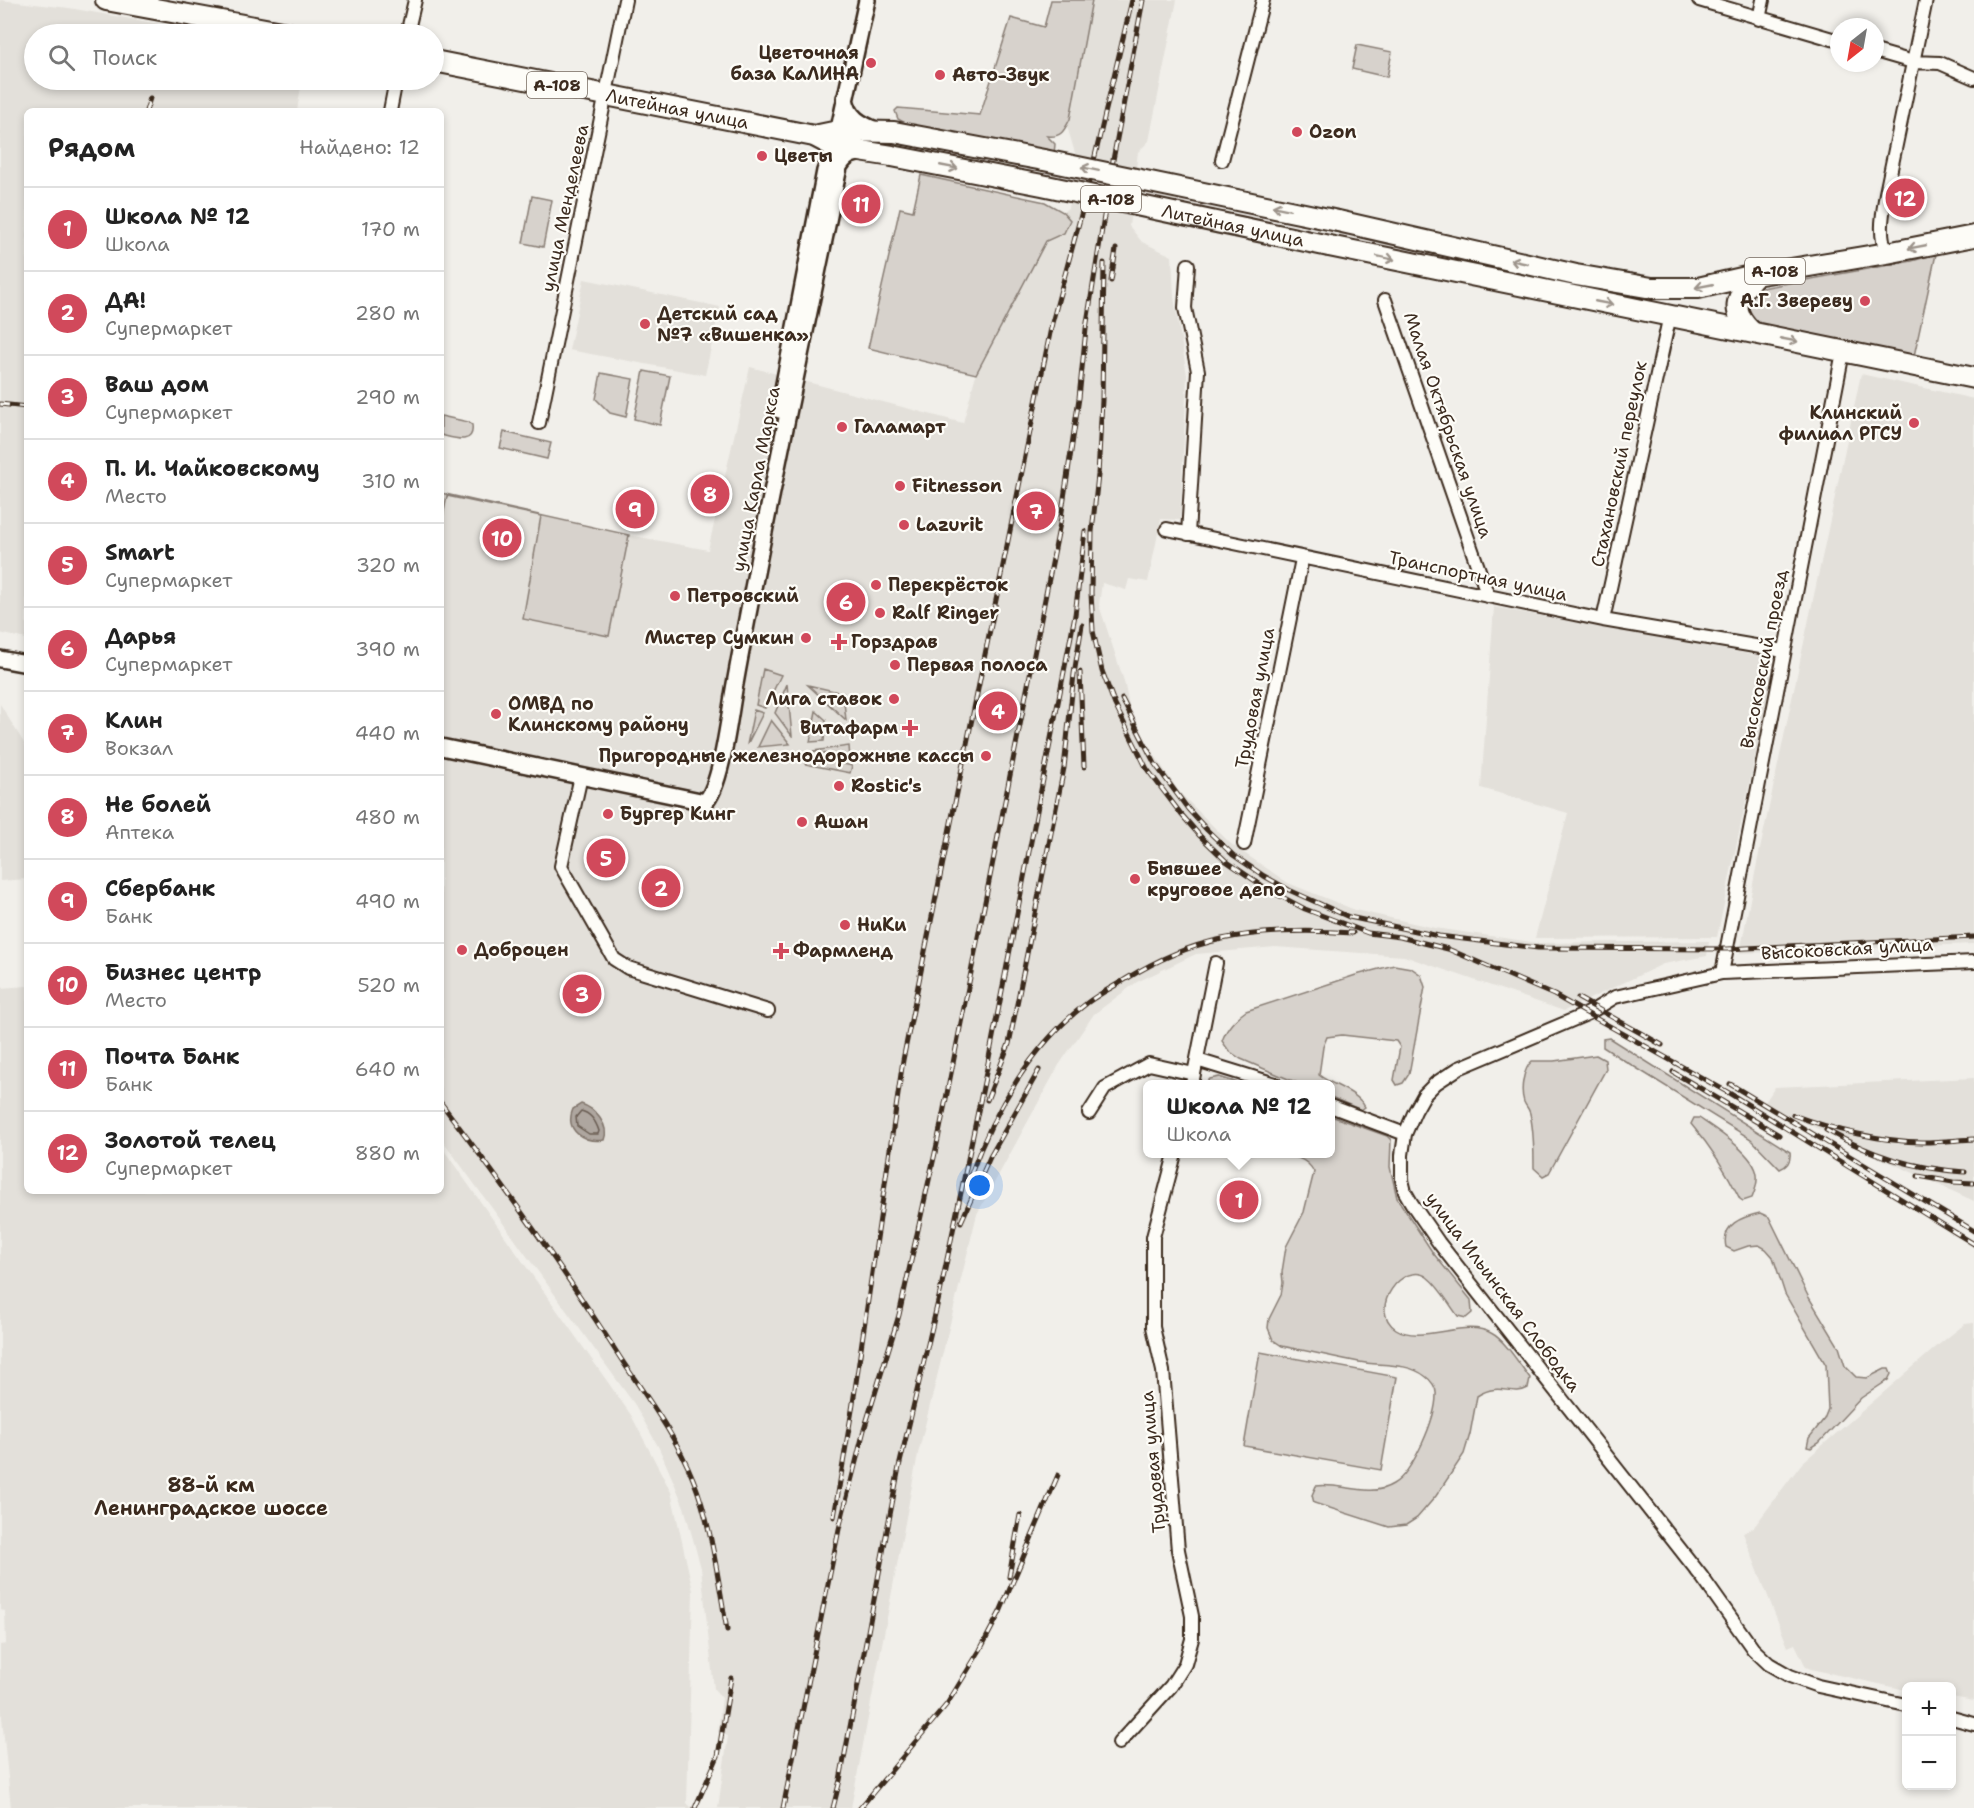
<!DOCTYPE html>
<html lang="ru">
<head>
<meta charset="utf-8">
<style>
  :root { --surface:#fff; --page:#f2f2f2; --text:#222; --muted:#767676; --line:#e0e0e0; --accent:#d1495b }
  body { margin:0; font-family:"Shantell Sans",sans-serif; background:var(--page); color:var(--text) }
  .controls { position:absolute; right:18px; bottom:18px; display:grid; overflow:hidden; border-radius:9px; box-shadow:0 3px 9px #0003 }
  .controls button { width:54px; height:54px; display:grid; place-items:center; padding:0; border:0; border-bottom:2px solid var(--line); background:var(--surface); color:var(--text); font:30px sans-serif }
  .compass { position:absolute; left:1830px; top:18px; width:54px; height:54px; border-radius:50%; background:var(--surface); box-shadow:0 3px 9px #0003; rotate:211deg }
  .you { position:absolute; left:980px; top:1186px; width:21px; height:21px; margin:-15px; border:4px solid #fff; border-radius:50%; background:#1a73e8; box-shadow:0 0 0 9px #1a73e833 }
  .badge { display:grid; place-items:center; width:39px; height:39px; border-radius:50%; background:var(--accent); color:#fff; font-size:20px; font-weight:700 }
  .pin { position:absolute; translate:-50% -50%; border:3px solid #fff; box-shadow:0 2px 6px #0006 }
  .popup { position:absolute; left:1143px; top:1080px; width:192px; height:78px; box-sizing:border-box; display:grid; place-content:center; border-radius:9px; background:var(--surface); filter:drop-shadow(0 2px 4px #0005); font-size:20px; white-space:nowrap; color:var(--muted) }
  .popup b { font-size:22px; color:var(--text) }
  .popup::after { content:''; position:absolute; left:50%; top:100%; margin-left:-12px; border:12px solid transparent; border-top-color:var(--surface) }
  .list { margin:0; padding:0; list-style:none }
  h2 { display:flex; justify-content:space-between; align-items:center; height:78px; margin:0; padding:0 24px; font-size:26px }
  h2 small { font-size:20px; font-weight:400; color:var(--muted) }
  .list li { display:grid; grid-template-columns:39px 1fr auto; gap:18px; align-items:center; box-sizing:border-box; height:84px; padding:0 24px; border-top:2px solid var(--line) }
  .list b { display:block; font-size:22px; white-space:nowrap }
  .list p { margin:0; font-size:20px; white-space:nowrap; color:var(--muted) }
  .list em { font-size:20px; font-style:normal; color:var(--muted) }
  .icon { flex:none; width:33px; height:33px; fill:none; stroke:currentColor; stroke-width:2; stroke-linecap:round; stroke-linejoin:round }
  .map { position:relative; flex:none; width:1974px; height:1808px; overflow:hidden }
  .search { position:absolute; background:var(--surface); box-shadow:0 3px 9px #0003; left:24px; top:24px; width:420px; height:66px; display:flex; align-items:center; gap:15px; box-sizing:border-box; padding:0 21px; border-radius:33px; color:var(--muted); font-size:22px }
  .panel { position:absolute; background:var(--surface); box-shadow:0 3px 9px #0003; left:24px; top:108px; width:420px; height:1086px; border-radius:9px }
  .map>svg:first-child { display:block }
  .built { fill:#e3e0da }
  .green { fill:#d7d2cc; stroke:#897e75; stroke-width:1.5 }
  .water { fill:#aea69f; stroke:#80746b; stroke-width:1.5 }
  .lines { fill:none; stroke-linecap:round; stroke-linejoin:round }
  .shore { stroke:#695c52; stroke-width:1.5 }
  .minor-casing { stroke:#3b2a1e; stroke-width:16 }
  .tertiary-casing { stroke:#3b2a1e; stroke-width:20 }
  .trunk-casing { stroke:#3b2a1e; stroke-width:24 }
  .minor { stroke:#fdfcf7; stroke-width:12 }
  .tertiary { stroke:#fdfcf7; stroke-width:15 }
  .trunk { stroke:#fdfcf7; stroke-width:20 }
  .rail-casing { stroke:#3b2a1e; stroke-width:5 }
  .rail { stroke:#fdfcf7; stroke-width:3; stroke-dasharray:9; stroke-linecap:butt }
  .trunk-bridge-casing { stroke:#3b2a1e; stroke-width:24; stroke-linecap:butt }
  .trunk-bridge { stroke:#fdfcf7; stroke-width:20 }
  .oneway { stroke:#9c938a }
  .poi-dot { fill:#d1495b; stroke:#fdfcf7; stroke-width:2 }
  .labels { text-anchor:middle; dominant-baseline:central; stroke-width:4.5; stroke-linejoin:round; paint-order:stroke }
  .shield { fill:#fdfcf7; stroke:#75695f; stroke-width:1.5 }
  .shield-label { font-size:16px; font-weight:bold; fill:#3b2a1e }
  .poi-label { font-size:18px; font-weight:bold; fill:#3b2a1e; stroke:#fdfcf7; text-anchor:start }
  .street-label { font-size:18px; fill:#3b2a1e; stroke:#fdfcf7 }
  .neighbourhood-label { font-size:20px; font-weight:bold; fill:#3b2a1e; stroke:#fdfcf7 }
</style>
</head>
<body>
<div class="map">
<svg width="1974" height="1808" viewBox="0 0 1974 1808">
  <rect width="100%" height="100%" fill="#f1efea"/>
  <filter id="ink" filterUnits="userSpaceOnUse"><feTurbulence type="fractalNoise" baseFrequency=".0167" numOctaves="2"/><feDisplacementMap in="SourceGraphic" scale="12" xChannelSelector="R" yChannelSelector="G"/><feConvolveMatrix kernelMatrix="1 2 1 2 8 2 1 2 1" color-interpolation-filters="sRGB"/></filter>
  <g filter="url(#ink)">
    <!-- built -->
    <path class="built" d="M0,0L69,8L216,34H34V80H302L297,111H27L26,639L0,633Z
      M1092,0H1177L1149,141L1138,152L1129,226L1142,242L1172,256L1174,297L1187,375L1180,520L1161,519L1148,582L1129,579L1126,590L1102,583L1099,605L1124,681L1132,720L1178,791L1231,844L1288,883L1355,910L1435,928L1538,943L1709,941L1707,956L1663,964L1564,1011L1404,956L1275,947L1196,954L1137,982L1094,1014L1059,1065L977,1214L918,1454L851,1808H718L728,1736L718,1732L722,1698L714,1689L701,1568L684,1507L675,1485L659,1448L635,1405L441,1138V527L447,496L541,516L609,636L629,535L708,550L750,367L963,423L976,374L1046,241L1064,233L1070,221L1063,212L1068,208L1077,160L1067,126L1070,119Z
      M584,279L720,307L705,375L569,350Z
      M1861,374L1974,399V944L1740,953L1756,868Z
      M1494,607L1776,659L1717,937L1535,938L1568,813L1481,788Z
      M0,704L27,748V879L0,881Z
      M27,986V1191H441V1146L631,1415L671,1492L693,1591L687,1803L692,1808H11L0,1697V1645L6,1644L5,1611L0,1610V988Z
      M1974,1078V1201L1764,1104L1775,1087Z
      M1974,1323V1701L1952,1697V1686H1906V1690L1811,1669L1806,1667L1795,1644L1788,1647L1743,1533L1754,1527L1802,1463L1942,1342L1965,1324Z"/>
    <!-- green -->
    <path class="green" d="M1051,0H1092L1070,119C1064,131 1061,138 1047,136L1055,144L1054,154L905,123L898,119L895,111L898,108L980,115L1011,18L1044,27Z
      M1357,45L1392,52L1387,77L1352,69Z
      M921,175L1045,202L1063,212L1070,220L1064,233L1046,241L976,374L868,348L900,208L913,211Z
      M532,196L552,200L543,247L523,243Z
      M1936,254L1914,356L1761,324C1748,314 1742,300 1756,289L1912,261Z
      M644,371L670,376L660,425L634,419Z
      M601,373L633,379L626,417L610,413L596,399Z
      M441,416L468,422L472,425C475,446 454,438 441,435Z
      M504,432L551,443L547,459L500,448Z
      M441,493L629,535L609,636L523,619L541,516L447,496L441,527Z
      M763,669L781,675L765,708L756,705Z
      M787,684L792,736L775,713Z
      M808,685L843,693L846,720Z
      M754,710L763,713L747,745Z
      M816,711L826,720L824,741L810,742Z
      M771,720L790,744L758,747Z
      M849,746L850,759L813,751Z
      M807,755L852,766L850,773L805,764Z
      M1394,965L1411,968L1421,975L1425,987L1409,1074L1403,1083L1397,1085L1394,1080L1400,1047L1396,1041L1342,1035L1327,1037L1323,1047L1319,1075C1333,1086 1357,1091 1365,1107L1361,1110L1331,1097L1330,1084H1300L1241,1059L1229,1051L1222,1041C1227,1027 1235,1019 1246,1011L1356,975Z
      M1609,1038L1790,1152C1791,1160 1788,1166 1780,1169L1751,1139L1617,1056L1603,1047V1039Z
      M1596,1055L1605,1060L1606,1069L1549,1173L1543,1176L1534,1168C1534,1151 1534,1135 1531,1119C1530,1108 1527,1109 1524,1102C1520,1090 1523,1069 1532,1061H1554Z
      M1219,1077L1241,1084H1205L1210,1079Z
      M1331,1116L1387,1136L1391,1140L1390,1167L1397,1198L1433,1253L1471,1300L1472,1313L1466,1318L1458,1316C1448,1303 1440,1287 1427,1277C1404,1260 1366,1309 1396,1329C1421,1345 1465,1318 1491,1333C1505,1340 1520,1365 1530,1378L1528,1388C1512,1397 1500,1381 1477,1396L1470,1434L1464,1454L1436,1496L1417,1518L1406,1525L1389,1527L1314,1503L1312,1495L1316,1486C1341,1482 1369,1499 1393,1484C1413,1473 1436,1418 1436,1395C1437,1388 1431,1380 1425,1376C1407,1362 1380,1366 1359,1362C1333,1357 1308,1351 1282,1346L1273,1340L1268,1328L1269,1319L1281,1295L1283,1283L1282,1272L1286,1247L1304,1212L1314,1172C1305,1154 1286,1156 1268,1154H1330Z
      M1694,1118H1699C1715,1129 1755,1154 1757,1175C1758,1183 1755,1191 1752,1198L1743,1201L1740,1199C1727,1172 1710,1146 1691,1124Z
      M1760,1213L1769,1217L1808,1296L1839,1347L1845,1366L1856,1377L1867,1378L1885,1369H1889L1891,1374L1888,1380L1861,1398L1819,1443L1811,1448L1807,1447L1809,1438L1824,1419L1828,1409L1826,1365L1785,1294L1773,1257L1766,1249L1759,1245L1748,1246L1734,1251L1726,1247C1721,1224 1742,1217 1760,1213Z
      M1260,1352L1397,1377L1381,1470L1244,1446Z"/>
    <!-- water -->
    <path class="water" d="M581,1104C595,1108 610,1126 604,1140C584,1143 564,1131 573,1109Z"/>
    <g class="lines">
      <!-- shore -->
      <path class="shore" d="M581,1111C590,1113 596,1122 599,1131L598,1134H589L577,1126L576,1117Z"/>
      <defs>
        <path id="minor" d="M1699,0L1839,41
          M1759,19L1763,0
          M407,34L415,0
          M1875,51L1913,62L1940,63L1974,78
          M390,111L396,80
          M1222,160L1263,0
          M1887,253C1878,234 1883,213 1886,193L1926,0
          M1385,300L1488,596
          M539,423L625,0
          M1167,529L1603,620L1784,651
          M1188,534L1198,371L1185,308L1188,265
          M1603,620L1670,315
          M581,776L561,866L614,959L628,968L768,1011
          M1244,844L1302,559
          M1722,973L1843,352
          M1197,1060L1275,1084
          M1192,1084L1216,963
          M1330,1106L1405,1134
          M1089,1113L1105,1088L1149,1064L1194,1074
          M1906,1705L1818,1686L1790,1676L1769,1664L1753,1649L1702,1577L1439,1243L1412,1204L1405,1192L1402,1180V1155L1405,1134L1415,1111L1424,1095L1436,1083L1459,1068L1589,1013L1615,997L1722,973L1974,962
          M1952,1718L1974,1724
          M1119,1743L1171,1686L1185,1664L1192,1639V1616L1178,1550L1163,1371L1153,1327V1237L1175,1154"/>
        <path id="tertiary" d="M845,98C848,118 861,124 878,131
          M779,410L825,171L835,147L867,0
          M0,659L27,664
          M441,747L705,802C722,786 730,710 735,684C766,511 804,339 839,167C845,156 851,154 863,152"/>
        <g id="trunk">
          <path d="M106,0L292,34"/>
          <path id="s1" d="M434,61L814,136L835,147L892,156"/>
          <path d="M814,136L838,131L894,132L1044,160"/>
          <path d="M1338,221L1576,275L1652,288H1698L1755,275L1887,253L1974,236"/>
          <path d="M1329,246L1974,378"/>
          <path d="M1752,332C1728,310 1737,296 1755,275"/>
        </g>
      </defs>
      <!-- minor casing -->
      <use href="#minor" class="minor-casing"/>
      <!-- tertiary casing -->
      <use href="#tertiary" class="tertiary-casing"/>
      <!-- trunk casing -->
      <use href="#trunk" class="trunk-casing"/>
      <!-- minor -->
      <use href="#minor" class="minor"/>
      <!-- tertiary -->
      <use href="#tertiary" class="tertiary"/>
      <!-- trunk -->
      <use href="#trunk" class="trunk"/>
      <defs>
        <path id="rail" d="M146,111L150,98
          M1104,263L1102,400L1098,475L1092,532L1091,593L1093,631L1102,671L1115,705L1147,769L1181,814L1200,836L1226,861L1267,889L1305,909L1368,933L1400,937L1448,949L1554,995L1729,1093L1974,1244
          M1111,281L1116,249
          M0,404L27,407
          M1080,672L1084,767
          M1122,699L1155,764L1188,809L1207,830L1233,855L1264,876L1289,890L1349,917L1439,936L1538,948L1727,949L1974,937
          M1578,998L1662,1045
          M1673,1072L1779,1135
          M1730,1084L1974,1231
          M987,1100L1009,1044L1064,768L1074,674L1082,625
          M441,1103C504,1186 565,1271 621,1359C647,1398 676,1436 693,1479C712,1526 718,1580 727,1630
          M1793,1115C1831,1129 1882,1142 1923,1142C1940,1142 1957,1140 1974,1139
          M1826,1130C1873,1156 1910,1168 1965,1172
          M971,1174C994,1110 1032,1045 1087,1003C1099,994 1113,987 1126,979C1155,961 1188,946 1222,939C1265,930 1309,930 1353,933
          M1918,1176L1953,1182L1974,1183
          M961,1222L990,1157L1039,1070
          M834,1517L852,1410L903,1060L1052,323L1081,215L1132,0
          M1009,1577L1020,1515
          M695,1808L718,1756L731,1678
          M783,1808L839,1529L864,1430L899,1315L937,1144L1061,518L1079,398L1086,329L1113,160L1143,0
          M833,1808L840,1780L899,1467L940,1293L987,1068L1075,615L1085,531
          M860,1808L947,1704L980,1650L1000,1612L1058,1475"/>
      </defs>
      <!-- rail casing -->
      <use href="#rail" class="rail-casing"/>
      <!-- rail -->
      <use href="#rail" class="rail"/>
      <defs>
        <g id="trunk-bridge">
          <path id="s2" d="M892,156L1042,185L1329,246"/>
          <path d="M1044,160L1338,221"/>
        </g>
      </defs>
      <!-- trunk-bridge casing -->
      <use href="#trunk-bridge" class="trunk-bridge-casing"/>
      <!-- trunk-bridge -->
      <use href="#trunk-bridge" class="trunk-bridge"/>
    </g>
    <!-- one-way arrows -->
    <defs><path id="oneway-shaft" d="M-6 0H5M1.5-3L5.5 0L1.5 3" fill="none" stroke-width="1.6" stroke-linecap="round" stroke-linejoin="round" transform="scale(1.5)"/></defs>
    <g class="oneway">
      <use href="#oneway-shaft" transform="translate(949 167) rotate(11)"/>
      <use href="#oneway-shaft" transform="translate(1090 169) rotate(-168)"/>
      <use href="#oneway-shaft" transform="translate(1281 208) rotate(-168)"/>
      <use href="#oneway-shaft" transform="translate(1917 247) rotate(169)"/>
      <use href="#oneway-shaft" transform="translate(1386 258) rotate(12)"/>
      <use href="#oneway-shaft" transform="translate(1519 262) rotate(-167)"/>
      <use href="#oneway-shaft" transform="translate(1704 286) rotate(169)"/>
      <use href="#oneway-shaft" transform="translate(1604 303) rotate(11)"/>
      <use href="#oneway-shaft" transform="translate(1789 340) rotate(11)"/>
    </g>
  </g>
  <!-- markers -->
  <g class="poi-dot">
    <circle cx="871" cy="63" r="6"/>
    <circle cx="940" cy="75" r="6"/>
    <circle cx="1297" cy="132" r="6"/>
    <circle cx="762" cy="156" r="6"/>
    <circle cx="1865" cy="301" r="6"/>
    <circle cx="645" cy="324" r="6"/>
    <circle cx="1914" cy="423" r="6"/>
    <circle cx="842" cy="427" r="6"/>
    <circle cx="900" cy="486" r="6"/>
    <circle cx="904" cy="525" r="6"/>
    <circle cx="876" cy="585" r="6"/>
    <circle cx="675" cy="596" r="6"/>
    <circle cx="880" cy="613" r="6"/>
    <circle cx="806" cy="638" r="6"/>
    <path d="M836 633h6v6h6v6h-6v6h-6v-6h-6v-6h6z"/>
    <circle cx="895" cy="665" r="6"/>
    <circle cx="894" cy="699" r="6"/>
    <circle cx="496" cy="714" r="6"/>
    <path d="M907 719h6v6h6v6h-6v6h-6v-6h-6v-6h6z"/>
    <circle cx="986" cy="756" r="6"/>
    <circle cx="839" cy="786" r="6"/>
    <circle cx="608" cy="814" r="6"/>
    <circle cx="802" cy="822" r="6"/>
    <circle cx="1135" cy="879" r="6"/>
    <circle cx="845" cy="925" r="6"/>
    <circle cx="462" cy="950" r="6"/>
    <path d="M778 942h6v6h6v6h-6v6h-6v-6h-6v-6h6z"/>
  </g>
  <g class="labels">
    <!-- shield labels -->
    <g class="shield">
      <rect x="527" y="72" width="60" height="26" rx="4.5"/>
      <rect x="1081" y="186" width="60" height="26" rx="4.5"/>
      <rect x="1745" y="258" width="60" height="26" rx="4.5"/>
    </g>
    <g class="shield-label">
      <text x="557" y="85">А-108</text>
      <text x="1111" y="199">А-108</text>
      <text x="1775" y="271">А-108</text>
    </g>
    <!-- poi labels -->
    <g class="poi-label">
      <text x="859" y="53" text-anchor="end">Цветочная<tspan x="859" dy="21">база КаЛИНА</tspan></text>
      <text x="952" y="75">Авто-Звук</text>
      <text x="1309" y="132">Ozon</text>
      <text x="774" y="156">Цветы</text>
      <text x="1853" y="301" text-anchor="end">А.Г. Звереву</text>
      <text x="657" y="314">Детский сад<tspan x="657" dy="21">№7 «Вишенка»</tspan></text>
      <text x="1902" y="413" text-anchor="end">Клинский<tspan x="1902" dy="21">филиал РГСУ</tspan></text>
      <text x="854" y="427">Галамарт</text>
      <text x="912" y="486">Fitnesson</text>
      <text x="916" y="525">Lazurit</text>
      <text x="888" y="585">Перекрёсток</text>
      <text x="687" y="596">Петровский</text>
      <text x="892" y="613">Ralf Ringer</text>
      <text x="794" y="638" text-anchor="end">Мистер Сумкин</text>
      <text x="851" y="642">Горздрав</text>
      <text x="907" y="665">Первая полоса</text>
      <text x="882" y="699" text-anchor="end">Лига ставок</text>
      <text x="508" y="704">ОМВД по<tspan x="508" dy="21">Клинскому району</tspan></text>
      <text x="898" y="728" text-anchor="end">Витафарм</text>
      <text x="974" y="756" text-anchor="end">Пригородные железнодорожные кассы</text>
      <text x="851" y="786">Rostic's</text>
      <text x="620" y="814">Бургер Кинг</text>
      <text x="814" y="822">Ашан</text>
      <text x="1147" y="869">Бывшее<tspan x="1147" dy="21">круговое депо</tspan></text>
      <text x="857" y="925">НиКи</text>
      <text x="474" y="950">Доброцен</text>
      <text x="793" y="951">Фармленд</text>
    </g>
    <!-- street labels -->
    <g class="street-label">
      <text stroke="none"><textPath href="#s1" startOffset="248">Литейная улица</textPath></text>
      <text transform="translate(565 208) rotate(-78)">улица Менделеева</text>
      <text stroke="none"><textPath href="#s2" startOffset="348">Литейная улица</textPath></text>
      <text transform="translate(1448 425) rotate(71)">Малая Октябрьская улица</text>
      <text transform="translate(1619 464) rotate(-78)">Стахановский переулок</text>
      <text transform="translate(756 479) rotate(-79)">улица Карла Маркса</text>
      <text transform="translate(1478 576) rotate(12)">Транспортная улица</text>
      <text transform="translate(1764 659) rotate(-79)">Высоковский проезд</text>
      <text transform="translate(1255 698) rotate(-79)">Трудовая улица</text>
      <text transform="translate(1847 949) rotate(-3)">Высоковская улица</text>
      <text transform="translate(1503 1292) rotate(53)">улица Ильинская Слободка</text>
      <text transform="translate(1153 1462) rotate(-95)">Трудовая улица</text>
    </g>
    <!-- neighbourhood labels -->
    <g class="neighbourhood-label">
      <text x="211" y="1485">88-й км<tspan x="211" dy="23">Ленинградское шоссе</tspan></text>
    </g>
  </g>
</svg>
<div class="controls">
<button>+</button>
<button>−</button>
</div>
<svg class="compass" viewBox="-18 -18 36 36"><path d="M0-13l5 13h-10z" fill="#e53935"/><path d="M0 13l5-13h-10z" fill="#767676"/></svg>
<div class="you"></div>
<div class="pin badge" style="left:1239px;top:1200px">1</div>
<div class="popup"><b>Школа № 12</b>Школа</div>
<div class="pin badge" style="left:661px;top:888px">2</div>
<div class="pin badge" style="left:582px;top:994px">3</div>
<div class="pin badge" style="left:998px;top:711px">4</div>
<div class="pin badge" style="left:606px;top:858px">5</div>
<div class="pin badge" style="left:846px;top:602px">6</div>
<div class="pin badge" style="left:1036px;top:511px">7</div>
<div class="pin badge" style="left:710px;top:494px">8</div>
<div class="pin badge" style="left:635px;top:509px">9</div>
<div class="pin badge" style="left:502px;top:538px">10</div>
<div class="pin badge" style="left:861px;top:204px">11</div>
<div class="pin badge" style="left:1905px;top:198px">12</div>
<div class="search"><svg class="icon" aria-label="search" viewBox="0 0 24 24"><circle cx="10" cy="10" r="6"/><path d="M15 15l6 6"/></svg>Поиск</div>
<section class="panel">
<h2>Рядом<small>Найдено: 12</small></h2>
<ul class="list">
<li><span class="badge">1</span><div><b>Школа № 12</b><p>Школа</p></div><em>170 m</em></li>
<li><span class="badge">2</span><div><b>ДА!</b><p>Супермаркет</p></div><em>280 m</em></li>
<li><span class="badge">3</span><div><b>Ваш дом</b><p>Супермаркет</p></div><em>290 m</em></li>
<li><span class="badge">4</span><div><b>П. И. Чайковскому</b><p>Место</p></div><em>310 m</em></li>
<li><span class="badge">5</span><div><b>Smart</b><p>Супермаркет</p></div><em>320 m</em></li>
<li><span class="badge">6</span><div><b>Дарья</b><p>Супермаркет</p></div><em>390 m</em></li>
<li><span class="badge">7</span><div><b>Клин</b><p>Вокзал</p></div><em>440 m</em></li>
<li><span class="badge">8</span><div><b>Не болей</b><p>Аптека</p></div><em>480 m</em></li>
<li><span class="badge">9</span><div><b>Сбербанк</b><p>Банк</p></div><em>490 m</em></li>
<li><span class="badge">10</span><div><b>Бизнес центр</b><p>Место</p></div><em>520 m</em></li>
<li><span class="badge">11</span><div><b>Почта Банк</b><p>Банк</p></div><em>640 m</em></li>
<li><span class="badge">12</span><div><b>Золотой телец</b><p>Супермаркет</p></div><em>880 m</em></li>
</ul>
</section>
</div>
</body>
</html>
